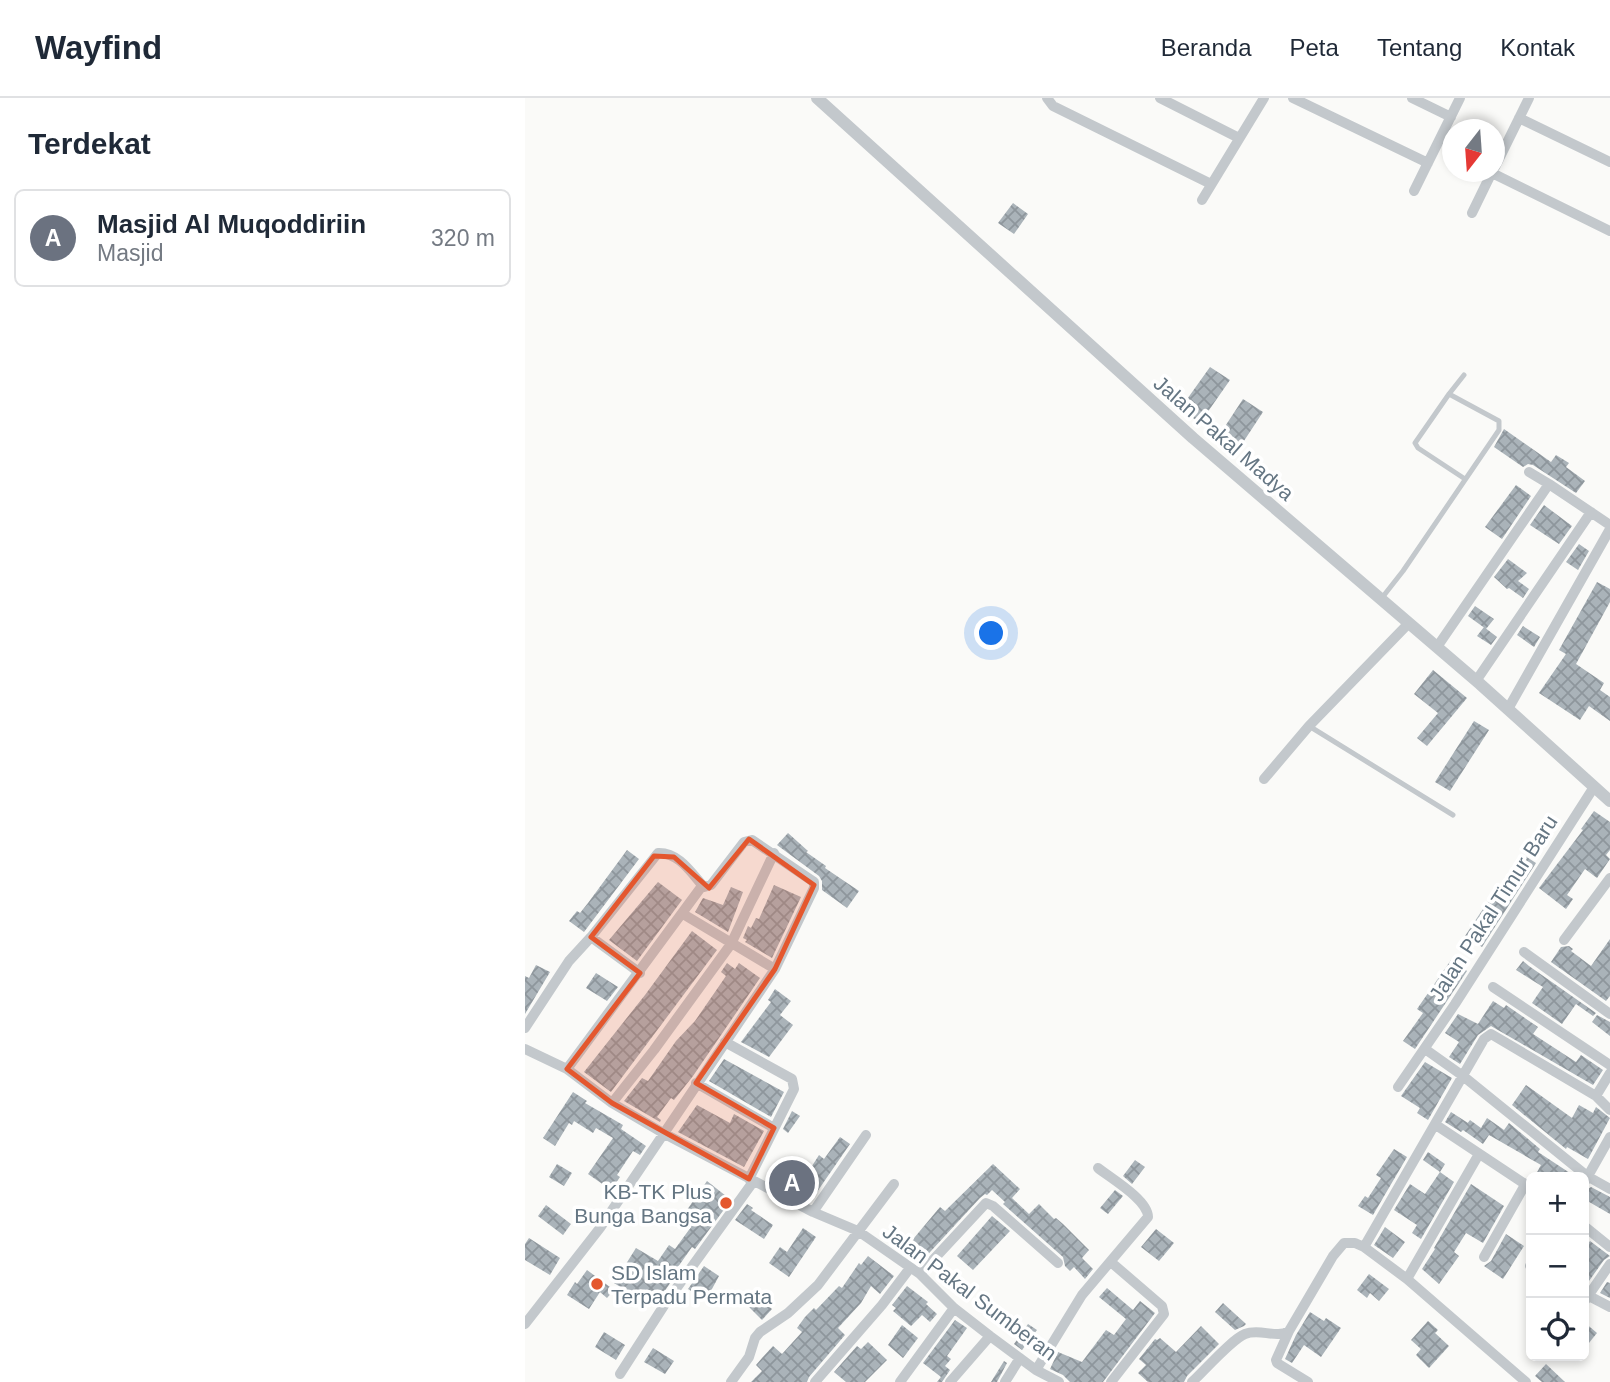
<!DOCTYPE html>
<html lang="id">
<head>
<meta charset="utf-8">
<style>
  :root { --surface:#fff; --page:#f6f6f7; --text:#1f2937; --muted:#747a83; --line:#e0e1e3; --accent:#e4572e }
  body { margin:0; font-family:Helvetica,sans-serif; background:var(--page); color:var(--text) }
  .controls { position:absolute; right:21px; bottom:21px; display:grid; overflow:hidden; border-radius:10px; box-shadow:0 4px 10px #0003 }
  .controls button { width:63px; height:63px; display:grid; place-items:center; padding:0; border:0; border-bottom:2px solid var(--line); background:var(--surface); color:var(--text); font:35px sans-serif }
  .compass { position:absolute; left:917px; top:21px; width:63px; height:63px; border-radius:50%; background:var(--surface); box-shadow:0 4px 10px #0003; rotate:197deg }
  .you { position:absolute; left:467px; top:536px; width:24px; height:24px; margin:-18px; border:5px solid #fff; border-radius:50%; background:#1a73e8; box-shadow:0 0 0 10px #1a73e833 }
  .badge { display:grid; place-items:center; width:46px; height:46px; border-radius:50%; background:var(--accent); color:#fff; font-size:23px; font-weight:700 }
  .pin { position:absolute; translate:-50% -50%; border:4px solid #fff; box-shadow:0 2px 7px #0006 }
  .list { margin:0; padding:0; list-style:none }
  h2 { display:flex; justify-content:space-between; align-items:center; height:91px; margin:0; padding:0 28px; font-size:30px }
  h2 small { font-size:23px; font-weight:400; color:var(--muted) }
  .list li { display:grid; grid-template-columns:46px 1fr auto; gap:21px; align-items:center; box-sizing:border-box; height:98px; margin:0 14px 14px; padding:0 14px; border:2px solid var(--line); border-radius:10px }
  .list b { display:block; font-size:26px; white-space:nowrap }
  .list p { margin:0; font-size:23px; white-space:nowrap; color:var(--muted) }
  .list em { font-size:23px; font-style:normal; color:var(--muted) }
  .icon { flex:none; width:38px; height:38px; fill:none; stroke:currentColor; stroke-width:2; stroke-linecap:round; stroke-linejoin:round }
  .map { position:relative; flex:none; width:1085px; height:1284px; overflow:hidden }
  header { display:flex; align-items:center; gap:42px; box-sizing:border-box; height:98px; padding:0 35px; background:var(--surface); border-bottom:2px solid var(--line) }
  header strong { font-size:33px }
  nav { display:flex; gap:38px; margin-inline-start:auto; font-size:24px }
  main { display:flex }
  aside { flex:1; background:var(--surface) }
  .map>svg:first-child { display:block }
  .building { fill:url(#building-cross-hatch) }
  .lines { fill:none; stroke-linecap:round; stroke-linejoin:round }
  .service { stroke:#c3c8cc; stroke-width:5 }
  .minor { stroke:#c3c8cc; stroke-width:10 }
  .tertiary { stroke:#c3c8cc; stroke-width:12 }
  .marked { fill:#e4572e; fill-opacity:0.2; stroke:#e4572e; stroke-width:5; stroke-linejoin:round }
  .poi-dot { fill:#e4572e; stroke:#fff; stroke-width:2.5 }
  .labels { text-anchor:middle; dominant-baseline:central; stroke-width:7; stroke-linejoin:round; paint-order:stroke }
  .street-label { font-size:21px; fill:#657683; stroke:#fff }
  .poi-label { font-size:21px; fill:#657683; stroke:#fff; text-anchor:end }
</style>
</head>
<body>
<header>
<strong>Wayfind</strong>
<nav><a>Beranda</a><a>Peta</a><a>Tentang</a><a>Kontak</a></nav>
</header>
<main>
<aside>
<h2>Terdekat<small></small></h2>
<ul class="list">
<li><span class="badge" style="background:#6b7280">A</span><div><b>Masjid Al Muqoddiriin</b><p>Masjid</p></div><em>320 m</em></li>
</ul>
</aside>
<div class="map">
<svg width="1085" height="1284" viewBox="0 0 1085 1284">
  <defs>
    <pattern id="building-cross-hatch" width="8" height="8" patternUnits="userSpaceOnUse" patternTransform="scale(1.75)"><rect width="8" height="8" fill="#aab3b9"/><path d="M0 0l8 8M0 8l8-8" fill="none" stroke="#8e969c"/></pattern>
  </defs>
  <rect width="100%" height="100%" fill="#fafaf8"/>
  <!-- building -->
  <path class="building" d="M488,105L503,116L489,136L473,125Z
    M685,269L705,282L675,325L655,311Z
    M718,301L738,314L713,352L693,339Z
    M979,331L1026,364L1031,357L1044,365L1041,369L1060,383L1051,395L1008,367L1003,366L998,369L969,349Z
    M991,387L1006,398L977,441L960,429Z
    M1019,407L1047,428L1034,446L1005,427Z
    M1054,446L1064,453L1053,472L1041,464Z
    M983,461L1002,475L993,483L1004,491L998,500L984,490L982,491L969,479Z
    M1072,484L1085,491V504L1051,566L1079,585L1075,592L1085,599V623L1064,608L1055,622L1014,595L1041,556L1034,552Z
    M950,508L969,521L961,531L943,518Z
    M998,528L1015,539L1009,549L992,537Z
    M959,529L972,539L966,547L952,538Z
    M908,572L942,600L902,648L892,640L913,615L889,596Z
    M949,623L964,632L925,693L910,684Z
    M1069,713L1085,724V752L1081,757L1085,761L1072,780L1060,771L1042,797L1048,801L1041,811L1014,790L1058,732L1056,731Z
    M263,735L283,753L281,754L301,768L300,770L334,793L322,810L297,792V783L294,778L252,747Z
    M102,752L114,761L59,834L44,823L52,813L55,815L63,805Z
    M1000,758L1011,765L957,849L940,838L964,802Z
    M133,784L157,802L112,863L84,842Z
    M249,787L276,799L247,860L220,844L222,842L218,840L223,828L226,830L231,820L234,821Z
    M206,789L218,794L203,834L170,814L178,800L198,807Z
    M167,833L192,852L86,994L59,974L120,897Z
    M1085,841V898L1081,903L1026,864L1036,849L1044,848L1048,851L1046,853L1066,868Z
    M926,862L942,873L890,951L878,943L898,915L892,911Z
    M998,863L1004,868L1071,915L1068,918L1051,906L1037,926L1007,905L1018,889L991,872Z
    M202,865L210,871L214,865L235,880L168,978L149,1002L146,1000L132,1019L136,1022L135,1024L99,1003L117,980L123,983L151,943L170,923L201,878L196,874Z
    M11,867L25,874L0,916V878L4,880Z
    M71,875L93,889L82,903L61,890Z
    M250,891L266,903L255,917L268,927L244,959L216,944L246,904L243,902Z
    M968,903L979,910L981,907L1013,929L1008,936L1051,964L1056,957L1078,972L1068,987L966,928L953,937L935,966L924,959L934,944L920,935L933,916L953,926Z
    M1072,917L1085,924V938L1067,924Z
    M199,961L259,994L246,1019L184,983Z
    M900,964L927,980L903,1022L892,1015L895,1010L876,998Z
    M1001,987L1047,1020L1054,1007L1068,1015L1071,1009L1085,1020L1063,1061L1042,1049L1041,1051L987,1007Z
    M48,994L62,1003L60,1005L98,1027L96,1031L121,1048L115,1057L108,1053L92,1077L95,1079L86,1092L63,1076L88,1040L71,1030L68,1035L49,1023L47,1027L44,1025L30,1048L18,1040Z
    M172,1007L205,1025L209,1016L239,1033L219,1069L153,1034Z
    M267,1013L275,1018L263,1035L258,1031Z
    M926,1014L943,1025L938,1031L945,1022L956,1030L962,1020L979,1032L984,1025L1015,1051L1013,1054L1051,1079H1017L1011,1076L1016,1067L964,1037L958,1046L938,1032L936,1034L920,1024Z
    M315,1039L325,1046L285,1104L253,1087L264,1069L280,1079L294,1057L299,1061Z
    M869,1051L882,1059L848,1117L833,1108L840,1098L843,1100L856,1080L851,1077Z
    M903,1054L920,1066L915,1074L898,1062Z
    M610,1062L620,1069L607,1086L598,1078Z
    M32,1066L47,1075L39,1088L24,1079Z
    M468,1066L495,1091L487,1100L504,1116L514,1106L529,1121L531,1120L538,1126L564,1152L557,1160L568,1171L560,1181L549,1169L545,1173L540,1168L538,1159L478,1106L480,1104L467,1092L462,1097L460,1096L455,1100L394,1166L363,1144L371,1135L384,1146L415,1109L420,1113Z
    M915,1074L929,1084L896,1141L887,1135L892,1127L869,1112L885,1086L900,1096Z
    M182,1083L206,1102L170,1151L167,1149L148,1176L150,1178L130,1207L120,1200L118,1203L89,1185L111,1150L133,1163L144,1147L150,1151L166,1129L155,1122Z
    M946,1086L979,1108L958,1145L941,1135L929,1154L934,1158L914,1186L897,1171L910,1151L909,1150Z
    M1066,1089L1085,1099V1116L1059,1101V1093Z
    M590,1092L598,1098L583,1116L575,1110Z
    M222,1106L228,1110L226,1112L248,1127L239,1141L210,1122Z
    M21,1107L46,1126L38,1137L13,1118Z
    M467,1118L485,1133L448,1172L432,1158Z
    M860,1129L880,1144L868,1160L849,1147Z
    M278,1130L291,1139L264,1179L244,1165L255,1149L262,1154Z
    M631,1131L649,1145L634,1163L616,1149Z
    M981,1136L999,1148L978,1181L959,1168L966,1163Z
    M4,1140L35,1160L25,1177L0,1162V1146Z
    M1065,1143L1085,1158L1079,1162L1059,1190V1151Z
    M343,1158L369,1178L355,1196L346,1188L336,1205L313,1230L320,1237L284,1279L282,1284H226L237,1273L231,1267L237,1260L248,1248L257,1256L277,1234L272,1230L280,1219L289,1210L291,1212L314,1188L317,1190L334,1165L336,1167Z
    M179,1168L194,1178L181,1202L163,1191Z
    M62,1172L89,1192L82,1200L75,1194L64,1211L42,1197L50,1184L52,1186Z
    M844,1176L864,1191L854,1203L845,1195L842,1200L832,1192Z
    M1082,1184L1085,1185V1200L1075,1195Z
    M382,1188L403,1204L401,1206L412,1216L405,1224L397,1217L386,1228L368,1213L371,1210L367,1207Z
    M582,1190L608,1212L615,1203L630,1215L578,1284H545L538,1277L525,1271L533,1254L557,1264L581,1232L589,1237L601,1221L574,1199Z
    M231,1196L247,1211L237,1222L221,1206Z
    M698,1205L721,1226L719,1228L710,1232L690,1214Z
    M785,1214L799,1223L801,1220L816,1230L796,1259L779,1247L767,1265L760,1261L771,1237Z
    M430,1222L442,1230L422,1258L426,1261L420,1268L425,1272L417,1284H412L416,1279L398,1265Z
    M903,1223L913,1232L910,1235L924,1248L904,1270L891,1257L896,1251L886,1242Z
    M1059,1224L1072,1235L1059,1251Z
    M503,1226L512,1232L497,1252L489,1246Z
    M377,1227L393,1240L378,1260L363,1247Z
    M676,1228L694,1246L662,1278L659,1284H623L613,1275L621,1267L614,1261L630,1241L632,1242L635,1240L651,1254Z
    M79,1234L100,1247L91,1262L70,1249Z
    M343,1244L362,1262L340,1284H321L309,1274L332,1248L336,1251Z
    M128,1250L149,1263L140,1276L119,1264Z
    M479,1263L482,1265L472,1284H466Z
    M1021,1266L1040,1284H1017L1010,1278Z"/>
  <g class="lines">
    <!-- service -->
    <path class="service" d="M924,296L890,345L893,350L940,381
      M856,501L878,473L974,332V323L924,296L939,277
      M784,628L928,717"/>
    <!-- minor -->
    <path class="minor" d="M522,0L528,8L686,86
      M635,0L714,40
      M768,0L903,65
      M887,0L926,19
      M994,20L1085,64
      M970,69L1004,0
      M967,75L1085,133
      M889,93L935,0
      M677,102L739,0
      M947,115L967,74
      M1004,374L1024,386
      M912,549L1024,386L1085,427
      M951,583L1066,414
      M983,611L1085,431
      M739,681L784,628L883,526
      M158,816L250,871
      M66,839L115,875
      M1039,842L1085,780
      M999,854L1085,916
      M968,889L1085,967
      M0,930L44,863L66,839L133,755C154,754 167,776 179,789L186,787L219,744L227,742L289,784V790L250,871L75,1130L0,1226
      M200,944L267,981L269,991L224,1081
      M0,951L42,971L87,1005L138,1035L288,1114L333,1133L395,1176L429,1210L465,1238L511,1272L534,1284
      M900,951L938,978L1062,1078L1085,1091
      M42,971L177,788
      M171,985L249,1030
      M873,989L930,906L1069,689
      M1071,998L1085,975
      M87,1005L129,952L206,846L249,755
      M911,1027L1006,1090
      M1059,1085L1085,1039
      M288,1114L341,1037
      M1059,1128L1085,1149
      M839,1149L959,941L966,936L1071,998L1085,1012
      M959,1159L1000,1087
      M1005,1168L1006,1166
      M395,1176L461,1105L468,1108L533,1165
      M882,1181L954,1056
      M1064,1198L1085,1209
      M1059,1204L1085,1166
      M511,1272L557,1197L623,1119C623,1102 587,1081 573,1070
      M95,1276L140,1206L228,1084
      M206,1284L224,1259L230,1240L235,1234L263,1215L293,1187L369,1086
      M290,1284L357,1207L385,1170
      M375,1284L429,1210
      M425,1284L465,1238
      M480,1284L495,1260
      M586,1284L639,1216L637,1208L587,1165
      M667,1284C679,1273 707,1241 720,1236C735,1230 751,1241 764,1233
      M783,1284L752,1265L751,1262L764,1233L808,1158L819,1145H830L839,1149L882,1181L1001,1284"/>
    <!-- tertiary -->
    <path class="tertiary" d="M292,0L668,340L955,586L1085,703"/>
  </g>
  <!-- marked area -->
  <path class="marked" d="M224,741L289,787L250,871L171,985L249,1030L224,1081L87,1005L42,971L115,875L66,839L129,758L149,759L184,790Z"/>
  <!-- markers -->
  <g class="poi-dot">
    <circle cx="201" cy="1105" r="7"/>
    <circle cx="72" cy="1186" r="7"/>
  </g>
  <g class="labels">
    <!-- street labels -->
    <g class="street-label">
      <text transform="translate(699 340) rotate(41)">Jalan Pakal Madya</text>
      <text transform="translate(968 810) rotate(-57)">Jalan Pakal Timur Baru</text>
      <text transform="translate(445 1194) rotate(37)">Jalan Pakal Sumberan</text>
    </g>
    <!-- poi labels -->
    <g class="poi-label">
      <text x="187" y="1093">KB-TK Plus<tspan x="187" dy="24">Bunga Bangsa</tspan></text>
      <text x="86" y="1174" text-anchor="start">SD Islam<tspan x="86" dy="24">Terpadu Permata</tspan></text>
    </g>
  </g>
</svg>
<div class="controls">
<button>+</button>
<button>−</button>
<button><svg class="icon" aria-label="locate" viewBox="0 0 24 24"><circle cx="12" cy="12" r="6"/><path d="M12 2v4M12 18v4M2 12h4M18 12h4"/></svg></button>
</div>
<svg class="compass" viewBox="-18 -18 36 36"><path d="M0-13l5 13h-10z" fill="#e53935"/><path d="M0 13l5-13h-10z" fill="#747a83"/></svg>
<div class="you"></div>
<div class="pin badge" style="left:267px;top:1085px;background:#6b7280">A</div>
</div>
</main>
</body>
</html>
